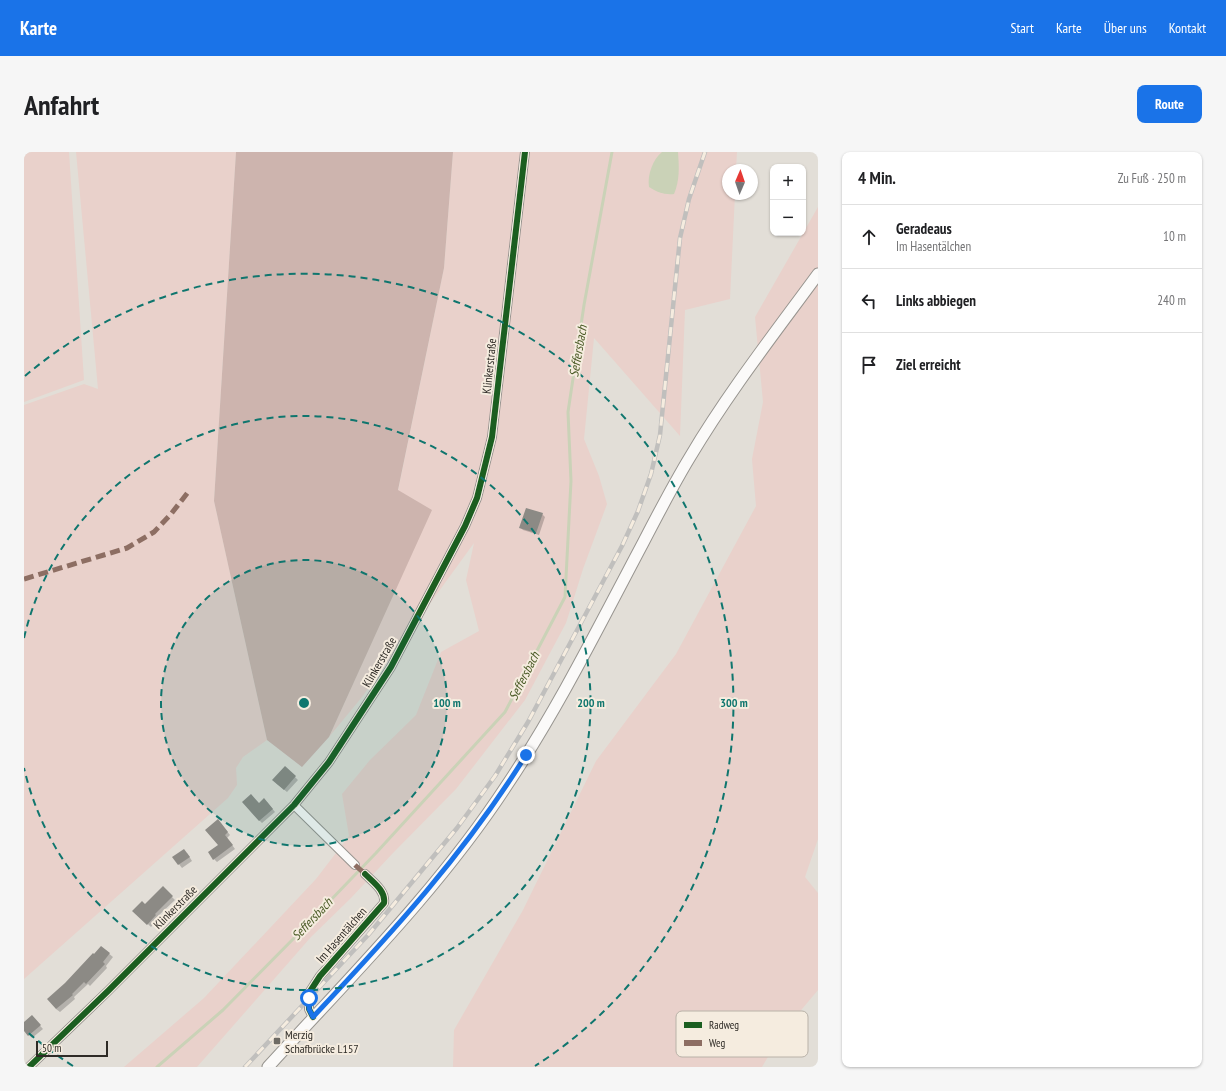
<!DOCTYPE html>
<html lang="de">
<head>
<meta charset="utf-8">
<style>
  :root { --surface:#fff; --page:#f6f6f6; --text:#202124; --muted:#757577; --line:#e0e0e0; --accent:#1a73e8 }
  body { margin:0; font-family:"PT Sans Narrow",sans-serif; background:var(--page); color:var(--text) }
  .controls { position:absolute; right:12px; top:12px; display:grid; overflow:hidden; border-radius:8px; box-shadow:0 1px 3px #0004 }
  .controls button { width:36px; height:36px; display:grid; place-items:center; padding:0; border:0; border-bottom:1px solid var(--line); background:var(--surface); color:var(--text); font:20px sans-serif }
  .compass { position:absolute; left:698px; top:12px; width:36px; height:36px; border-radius:50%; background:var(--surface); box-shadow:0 1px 3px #0004; rotate:2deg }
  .scale { position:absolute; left:12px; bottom:10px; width:72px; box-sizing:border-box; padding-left:4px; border:2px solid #2e2b26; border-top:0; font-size:11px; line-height:14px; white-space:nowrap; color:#2e2b26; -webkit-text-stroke:3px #f5ecdf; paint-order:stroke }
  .stop { position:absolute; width:12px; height:12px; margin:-9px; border:3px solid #1a73e8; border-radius:50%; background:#fff }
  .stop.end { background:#1a73e8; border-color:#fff; box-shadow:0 1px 4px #0008 }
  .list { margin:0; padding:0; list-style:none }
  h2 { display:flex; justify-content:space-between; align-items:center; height:52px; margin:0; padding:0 16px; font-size:17px }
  h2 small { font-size:13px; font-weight:400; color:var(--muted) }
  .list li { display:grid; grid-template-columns:26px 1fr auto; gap:12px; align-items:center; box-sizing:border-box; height:64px; padding:0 16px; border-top:1px solid var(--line) }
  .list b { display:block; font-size:15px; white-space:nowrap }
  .list p { margin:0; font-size:13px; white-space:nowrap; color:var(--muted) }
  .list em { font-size:13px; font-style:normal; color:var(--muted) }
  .icon { flex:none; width:22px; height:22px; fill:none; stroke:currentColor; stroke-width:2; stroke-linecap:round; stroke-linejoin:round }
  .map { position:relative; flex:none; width:794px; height:915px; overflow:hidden; border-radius:8px }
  header { display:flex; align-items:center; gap:24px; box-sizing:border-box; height:56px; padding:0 20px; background:var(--accent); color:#fff }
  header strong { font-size:19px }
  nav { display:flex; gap:22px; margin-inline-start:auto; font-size:14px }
  .intro { display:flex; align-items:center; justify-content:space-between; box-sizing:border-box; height:96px; padding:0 24px }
  h1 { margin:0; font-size:28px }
  .button { padding:10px 18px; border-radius:8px; background:var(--accent); color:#fff; font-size:14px; font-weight:700 }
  main { display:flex; gap:24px; padding:0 24px }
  aside { flex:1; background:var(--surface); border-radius:8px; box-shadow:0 1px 3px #0004 }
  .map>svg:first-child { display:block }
  .green { fill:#e9d1cb }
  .forest { fill:#cdb4ae }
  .water { fill:#cad2b7 }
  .shadow { fill:#0003 }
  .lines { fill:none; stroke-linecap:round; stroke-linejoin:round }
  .stream { stroke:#cad2b7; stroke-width:3 }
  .building { fill:#8c8a85 }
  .minor-casing { stroke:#97948f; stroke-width:10 }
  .secondary-casing { stroke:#97948f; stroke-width:13 }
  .minor { stroke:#fbfaf9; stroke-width:8 }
  .secondary { stroke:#fbfaf9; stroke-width:11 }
  .rail-casing { stroke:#c0bfbd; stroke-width:4.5 }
  .rail { stroke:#f5ecdf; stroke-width:3; stroke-dasharray:9; stroke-linecap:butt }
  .quiet { stroke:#8d6e63; stroke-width:5; stroke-dasharray:10 5; stroke-linecap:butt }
  .cycleway-casing { stroke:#f5ecdf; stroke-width:8 }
  .cycleway { stroke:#1b5e20; stroke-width:6 }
  .route { stroke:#1a73e8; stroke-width:5 }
  .ring { fill:none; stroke:#0f766e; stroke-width:2; stroke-dasharray:7 5 }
  .poi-dot { fill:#6d6a64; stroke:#f5ecdf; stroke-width:1.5 }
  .labels { text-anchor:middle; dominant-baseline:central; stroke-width:4; stroke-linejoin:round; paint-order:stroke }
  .street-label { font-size:12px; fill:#2e2b26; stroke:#f5ecdf }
  .poi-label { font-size:12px; fill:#2e2b26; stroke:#f5ecdf; text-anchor:start }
  .water-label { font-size:13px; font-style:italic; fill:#495a25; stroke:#f5ecdf }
  .key { fill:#f5ecdf; stroke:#b9b2a8; stroke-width:1 }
  .key-label { font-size:11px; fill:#2e2b26 }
  .centre { fill:#0f766e; stroke:#f5ecdf; stroke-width:2 }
  .ring-label { font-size:12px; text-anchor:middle; font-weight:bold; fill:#0f766e; stroke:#f5ecdf; stroke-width:4; stroke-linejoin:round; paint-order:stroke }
</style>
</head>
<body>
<header>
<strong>Karte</strong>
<nav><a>Start</a><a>Karte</a><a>Über uns</a><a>Kontakt</a></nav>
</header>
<div class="intro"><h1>Anfahrt</h1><a class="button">Route</a></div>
<main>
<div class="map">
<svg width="794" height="915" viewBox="0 0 794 915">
  <rect width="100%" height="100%" fill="#e2ded7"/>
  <!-- green -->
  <path class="green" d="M0,0H45L60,228L0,250Z
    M52,0H212L190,349L243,588L219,605L212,616L213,633L204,646L0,827V253L60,232L74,237Z
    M429,0H713L712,18H704V42H711L706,147L661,158L656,284L570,186L560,287L575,324L583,352L559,417L542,471L501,548L432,637L369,701L327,746L287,785L173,915H100L180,846L292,727L325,684L318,642L346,608L392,563L417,500L455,479L442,428L450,391L338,545L305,585L407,358L374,339L420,116Z
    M794,55V687L781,725L794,741V838L758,881L738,915H429L430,878L499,758L572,609L652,502L732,354L728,307L739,250L731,165Z"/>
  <!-- forest -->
  <path class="forest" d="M212,0H429L420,116L374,338L408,358L305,585L278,615L243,588L190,349Z"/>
  <!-- water -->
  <path class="water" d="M638,0H654C655,14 656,28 650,42C640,43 633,40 625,35C623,23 629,7 638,0Z"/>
  <!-- shadow -->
  <path class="shadow" d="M518,362L521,365L515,383L499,378L496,375Z
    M261,615L274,628L263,640L252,631Z
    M243,650L251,660L238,671L235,668V652Z
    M197,672L206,683L203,686L211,697L193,710L190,707L195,693Z
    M163,701L168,709L158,716L150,706Z
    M139,736L151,748L133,765L134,767L127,775L110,759L121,753Z
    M77,795L89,805L82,814L83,816L66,834L64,832L50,845L51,847L36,860L32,857L42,832Z
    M8,865L19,877L8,886L0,878V871Z"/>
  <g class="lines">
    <!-- stream -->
    <path class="stream" d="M133,915L199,858L277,779L352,701L481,560L541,445L547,329L544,260L560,153L588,0"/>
  </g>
  <!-- building -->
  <path class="building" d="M502,356L519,361L512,381L495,376Z
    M261,614L272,624L260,638L248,628Z
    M227,642L235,651L240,646L249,657L235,669L218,650Z
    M194,667L204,680L201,683L209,693L189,708L184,700L194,693L181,678Z
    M160,697L166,705L154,713L148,705Z
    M139,734L149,744L131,762L132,763L123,773L108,759L118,749L121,752Z
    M77,794L86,801L79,810L81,812L62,832L60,830L48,842L49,843L32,857L23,847L41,831L69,801L70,802Z
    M8,863L17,873L4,884L0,879V870Z"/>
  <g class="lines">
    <defs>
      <path id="minor" d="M270,653L331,713
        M289,865L285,857V841L296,824L360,751C362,739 349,730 341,722
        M5,915L84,839L270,653L305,610L367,515L441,374L453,346L468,285L501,0"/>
      <path id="secondary" d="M244,915C327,824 415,737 483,633C534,557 576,472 619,391C634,362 649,333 666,305C704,241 750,182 794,122"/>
    </defs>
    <!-- minor casing -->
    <use href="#minor" class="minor-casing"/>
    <!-- secondary casing -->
    <use href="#secondary" class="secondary-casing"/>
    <!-- minor -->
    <use href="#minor" class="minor"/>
    <!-- secondary -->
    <use href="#secondary" class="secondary"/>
    <defs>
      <path id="rail" d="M221,915L345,782L433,676L471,624L504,570L598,394L614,359L627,322L636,283L656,86L665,47L681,0"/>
    </defs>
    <!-- rail casing -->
    <use href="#rail" class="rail-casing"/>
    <!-- rail -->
    <use href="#rail" class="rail"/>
    <!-- quiet -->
    <path class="quiet" d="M0,427L103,396L130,380L147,362L165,339
      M331,713L341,722"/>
    <defs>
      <path id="cycleway" d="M289,865L285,857V841L296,824L360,751C362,739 349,730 341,722
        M5,915L84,839L270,653L305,610L367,515L441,374L453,346L468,285L501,0"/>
    </defs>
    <!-- cycleway casing -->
    <use href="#cycleway" class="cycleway-casing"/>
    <!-- cycleway -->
    <use href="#cycleway" class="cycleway"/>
  </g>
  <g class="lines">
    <!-- route -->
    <path class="route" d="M285,846V857L289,865C367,782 442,700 502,603"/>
  </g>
  <!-- distance rings -->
  <circle cx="280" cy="551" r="143" fill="#0f766e" fill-opacity=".12"/>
  <g class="ring">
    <circle cx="280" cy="551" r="143"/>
    <path d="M0 486A287 287 0 1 1 0 616"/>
    <path d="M49 914A430 430 0 0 1 1 878M1 224A430 430 0 1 1 511 914"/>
  </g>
  <!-- markers -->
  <rect class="poi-dot" x="249" y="885" width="8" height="8" rx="2"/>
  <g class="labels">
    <!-- street labels -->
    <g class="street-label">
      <text transform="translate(465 214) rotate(-84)">Klinkerstraße</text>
      <text transform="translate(355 510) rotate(-60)">Klinkerstraße</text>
      <text transform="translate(151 755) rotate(-45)">Klinkerstraße</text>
      <text transform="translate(317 783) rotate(-49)">Im Hasentälchen</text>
    </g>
    <!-- poi labels -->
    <g class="poi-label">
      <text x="261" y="882">Merzig<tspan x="261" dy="14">Schafbrücke L157</tspan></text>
    </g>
    <!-- water labels -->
    <g class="water-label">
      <text transform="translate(554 199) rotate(-80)">Seffersbach</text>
      <text transform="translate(500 524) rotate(-63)">Seffersbach</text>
      <text transform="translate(288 767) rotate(-47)">Seffersbach</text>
    </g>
  </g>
  <!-- legend -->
  <rect x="652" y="859" width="132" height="46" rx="6" class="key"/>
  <rect x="660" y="870" width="18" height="6" fill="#1b5e20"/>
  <rect x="660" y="888" width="18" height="6" fill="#8d6e63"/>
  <g class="key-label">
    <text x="685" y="877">Radweg</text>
    <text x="685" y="895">Weg</text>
  </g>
  <circle cx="280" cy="551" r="6" class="centre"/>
  <g class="ring-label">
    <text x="423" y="555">100 m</text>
    <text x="567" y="555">200 m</text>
    <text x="710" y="555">300 m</text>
  </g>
</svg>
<div class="controls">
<button>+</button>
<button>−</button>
</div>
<svg class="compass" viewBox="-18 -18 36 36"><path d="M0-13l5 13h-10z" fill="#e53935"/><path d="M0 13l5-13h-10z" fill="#757577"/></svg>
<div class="scale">50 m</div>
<div class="stop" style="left:285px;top:846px"></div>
<div class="stop end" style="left:502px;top:603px"></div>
</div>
<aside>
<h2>4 Min.<small>Zu Fuß · 250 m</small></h2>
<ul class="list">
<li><svg class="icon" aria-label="ahead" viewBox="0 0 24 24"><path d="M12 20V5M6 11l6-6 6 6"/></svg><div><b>Geradeaus</b><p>Im Hasentälchen</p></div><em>10 m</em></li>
<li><svg class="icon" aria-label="left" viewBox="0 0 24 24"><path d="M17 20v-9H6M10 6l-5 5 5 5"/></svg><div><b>Links abbiegen</b></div><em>240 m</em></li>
<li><svg class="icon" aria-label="arrive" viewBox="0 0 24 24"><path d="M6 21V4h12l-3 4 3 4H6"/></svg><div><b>Ziel erreicht</b></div></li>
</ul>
</aside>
</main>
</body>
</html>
